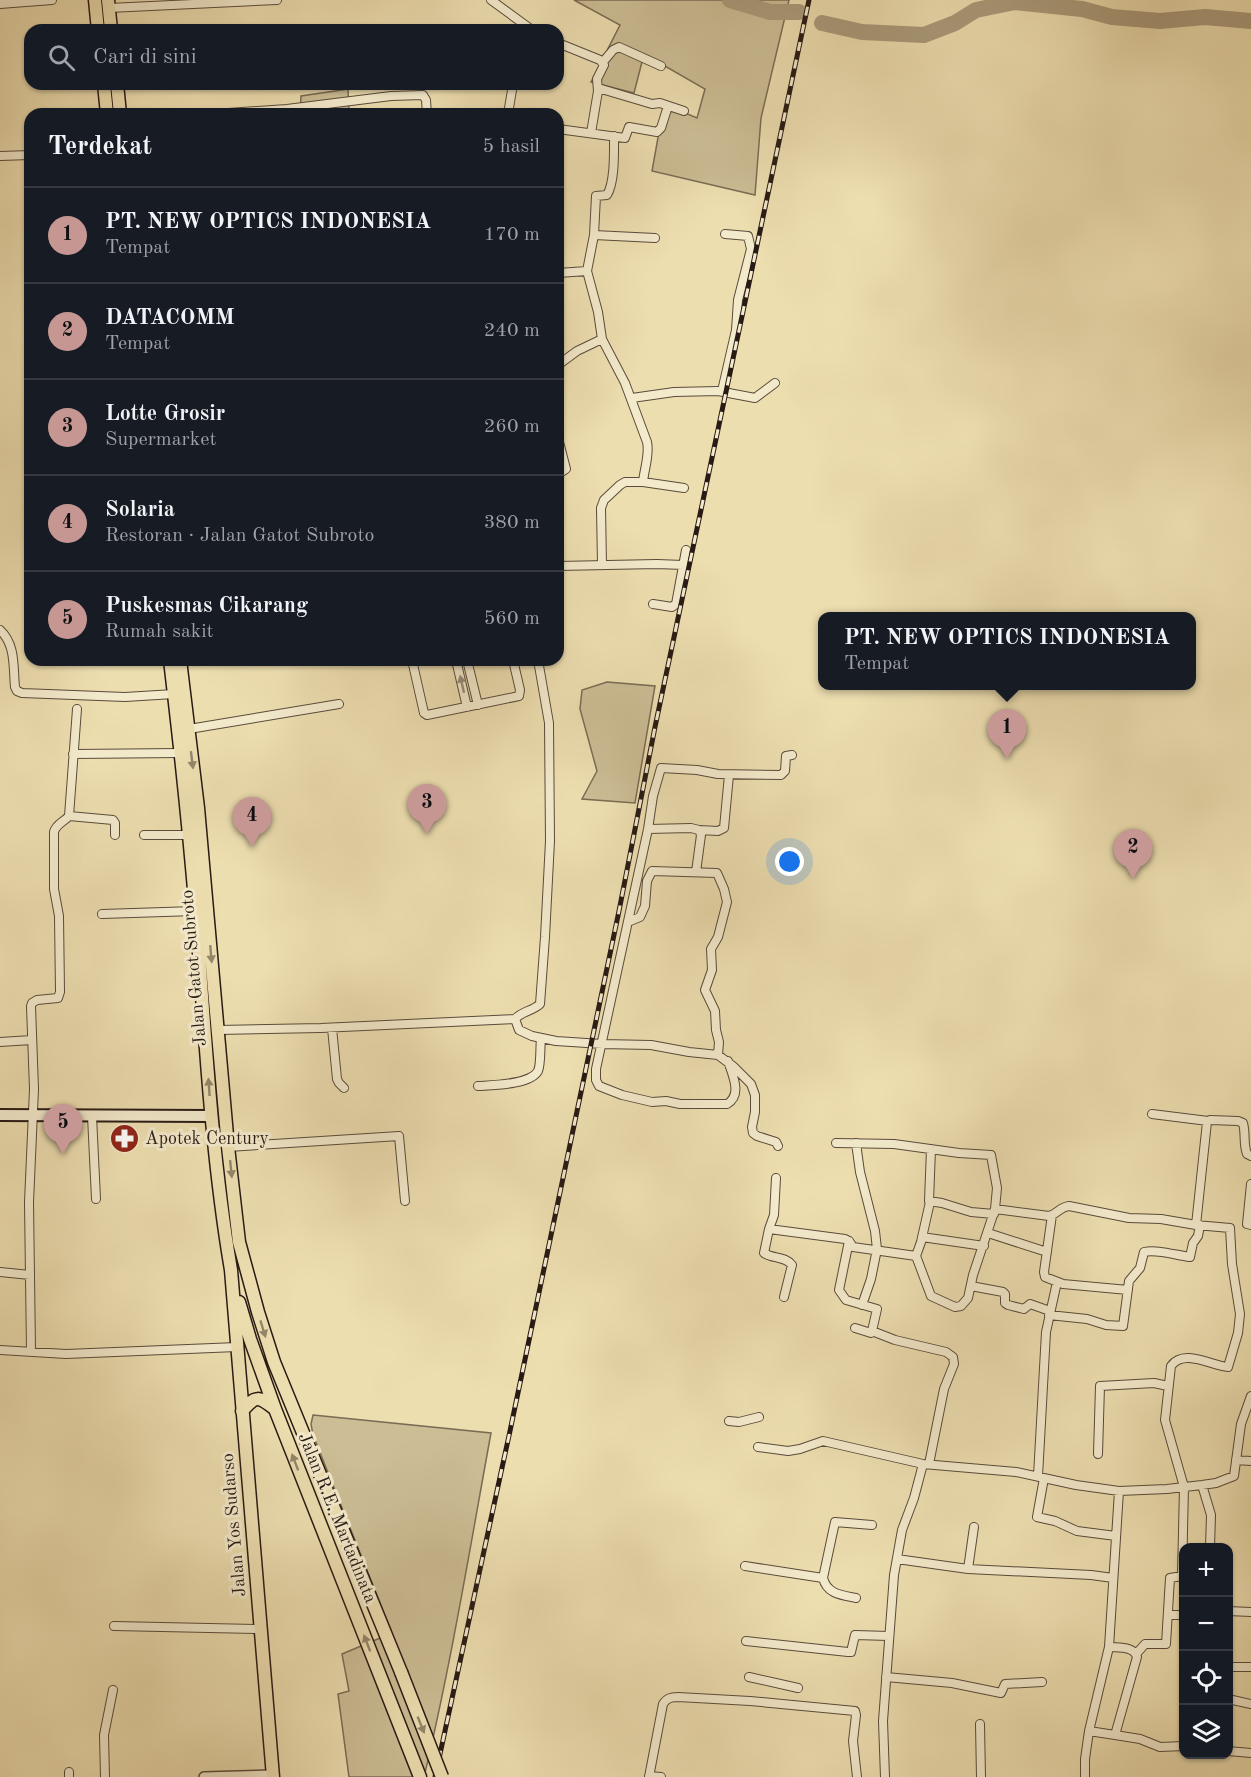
<!DOCTYPE html>
<html lang="id">
<head>
<meta charset="utf-8">
<style>
  :root { --surface:#171b24; --page:#242831; --text:#f1f3f6; --muted:#9ea1a6; --line:#363941; --accent:#c59692 }
  body { margin:0; font-family:"Old Standard TT",serif; background:var(--page); color:var(--text) }
  .controls { position:absolute; right:18px; bottom:18px; display:grid; overflow:hidden; border-radius:12px; box-shadow:0 2px 4px #0004 }
  .controls button { width:54px; height:54px; display:grid; place-items:center; padding:0; border:0; border-bottom:2px solid var(--line); background:var(--surface); color:var(--text); font:30px sans-serif }
  .you { position:absolute; left:790px; top:862px; width:21px; height:21px; margin:-15px; border:4px solid #fff; border-radius:50%; background:#1a73e8; box-shadow:0 0 0 9px #1a73e833 }
  .badge { display:grid; place-items:center; width:39px; height:39px; border-radius:50%; background:var(--accent); color:#111; font-size:20px; font-weight:700 }
  .pin { position:absolute; translate:-50% -50px; filter:drop-shadow(0 2px 3px #0008) }
  .pin::after { content:''; position:absolute; top:32px; width:21px; height:18px; background:inherit; clip-path:polygon(0 0,100% 0,50% 100%) }
  .popup { position:absolute; left:818px; top:612px; width:378px; height:78px; box-sizing:border-box; display:grid; place-content:center; border-radius:12px; background:var(--surface); filter:drop-shadow(0 2px 4px #0005); font-size:20px; white-space:nowrap; color:var(--muted) }
  .popup b { font-size:22px; color:var(--text) }
  .popup::after { content:''; position:absolute; left:50%; top:100%; margin-left:-12px; border:12px solid transparent; border-top-color:var(--surface) }
  .list { margin:0; padding:0; list-style:none }
  h2 { display:flex; justify-content:space-between; align-items:center; height:78px; margin:0; padding:0 24px; font-size:26px }
  h2 small { font-size:20px; font-weight:400; color:var(--muted) }
  .list li { display:grid; grid-template-columns:39px 1fr auto; gap:18px; align-items:center; box-sizing:border-box; height:96px; padding:0 24px; border-top:2px solid var(--line) }
  .list b { display:block; font-size:22px; white-space:nowrap }
  .list p { margin:0; font-size:20px; white-space:nowrap; color:var(--muted) }
  .list em { font-size:20px; font-style:normal; color:var(--muted) }
  .icon { flex:none; width:33px; height:33px; fill:none; stroke:currentColor; stroke-width:2; stroke-linecap:round; stroke-linejoin:round }
  .map { position:relative; flex:none; width:1251px; height:1777px; overflow:hidden }
  .search { position:absolute; background:var(--surface); box-shadow:0 2px 4px #0004; left:24px; top:24px; width:540px; height:66px; display:flex; align-items:center; gap:15px; box-sizing:border-box; padding:0 21px; border-radius:18px; color:var(--muted); font-size:22px }
  .panel { position:absolute; background:var(--surface); box-shadow:0 2px 4px #0004; left:24px; top:108px; width:540px; height:558px; border-radius:18px }
  .map>svg:first-child { display:block }
  .green { fill:#ccbd95; stroke:#7a6c54; stroke-width:1.5 }
  .lines { fill:none; stroke-linecap:round; stroke-linejoin:round }
  .river { stroke:#aa9b7b; stroke-width:16 }
  .minor-casing { stroke:#594b3b; stroke-width:10 }
  .tertiary-casing { stroke:#594b3b; stroke-width:12 }
  .secondary-casing { stroke:#281a14; stroke-width:14 }
  .trunk-casing { stroke:#281a14; stroke-width:15 }
  .minor { stroke:#f3eacc; stroke-width:8 }
  .tertiary { stroke:#f3eacc; stroke-width:9 }
  .secondary { stroke:#f3eacc; stroke-width:10 }
  .trunk { stroke:#eddeb0; stroke-width:12 }
  .rail-casing { stroke:#281a14; stroke-width:5 }
  .rail { stroke:#f3eacc; stroke-width:3; stroke-dasharray:9; stroke-linecap:butt }
  .trunk-bridge-casing { stroke:#281a14; stroke-width:15; stroke-linecap:butt }
  .trunk-bridge { stroke:#eddeb0; stroke-width:12 }
  .oneway { fill:#988c79 }
  .oneway2 { fill:#94866a }
  .labels { text-anchor:middle; dominant-baseline:central; stroke-width:6; stroke-linejoin:round; paint-order:stroke }
  .street-label { font-size:18px; fill:#281a14; stroke:#f3eacc }
  .poi-label { font-size:18px; fill:#281a14; stroke:#f3eacc; text-anchor:start }
</style>
</head>
<body>
<div class="map">
<svg width="1251" height="1777" viewBox="0 0 1251 1777">
  <rect width="100%" height="100%" fill="#eddeb0"/>
  <filter id="stains"><feTurbulence type="fractalNoise" baseFrequency=".00333" numOctaves="4"/><feColorMatrix values="0 0 0 0 .2 0 0 0 0 .09 0 0 0 0 .02 0 0 0 .5 -.17"/></filter>
  <radialGradient id="worn" r=".72"><stop offset=".6" stop-color="#630" stop-opacity="0"/><stop offset="1" stop-color="#630" stop-opacity=".3"/></radialGradient>
  <!-- green -->
  <path class="green" d="M574,0H789L761,118L755,195L652,171L664,104L697,118L705,89L644,54L634,93L591,82L620,25Z
    M348,89L349,114H300L301,96Z
    M607,682L655,686L635,803L582,799L597,771L580,709L582,690Z
    M313,1415L491,1433C470,1548 451,1664 424,1777H349L338,1694L349,1691L342,1654L392,1633L313,1435L311,1424Z"/>
  <g class="lines">
    <!-- river -->
    <path class="river" d="M730,0L770,12H799
      M822,23L862,32L924,35L955,23L976,10L1015,2L1082,9L1112,17L1160,21L1205,17L1251,21"/>
    <defs>
      <path id="minor" d="M491,0L532,30
        M0,4L52,0
        M109,8L277,0
        M558,43L600,60L604,65L597,79L598,91L591,133
        M603,62L613,50L619,47L661,66
        M598,88L652,104L660,103L684,111
        M214,114L287,109L391,96L423,95L426,100L427,114
        M508,114L513,84
        M558,129L625,138L629,127L657,132L661,128L668,106
        M614,136C614,152 615,182 607,195L596,196L594,235L587,271L598,312L602,339L625,383L647,442C650,454 644,470 643,482
        M0,156L30,155
        M594,235L655,238
        M558,273L587,271
        M558,365L577,351L602,339
        M722,391L736,330L738,300L751,249L748,236L725,234
        M632,398L674,392L718,391L755,398L775,383
        M558,438L566,469L558,474
        M602,565L601,508L604,500L620,485L625,482H643L684,488
        M558,566L657,564L683,565
        M653,604L672,607L676,604L686,550
        M0,630C16,645 13,667 15,687L17,691L22,693L125,697L174,694
        M412,660L424,713L427,715L519,696L520,690L513,660
        M456,660L467,707
        M467,660L478,705
        M189,729L339,704
        M73,754L180,753
        M69,816L113,820L115,823V835
        M648,829L691,828L699,830L701,835L696,872
        M699,830L718,831L724,828L729,775
        M144,835H189
        M102,914L195,911
        M628,922L640,917L645,906L647,881L652,871L717,873L724,889L727,902L718,937L711,949L712,970L705,990L715,1011L716,1030L719,1042L718,1055
        M515,1019L519,1030L532,1036L556,1041L602,1044L651,1045L689,1052L718,1055L734,1067L751,1084L755,1095V1112L752,1127L753,1133L757,1136L776,1142L778,1146
        M332,1028L337,1079L339,1083L344,1088
        M218,1030L321,1028L515,1019C522,1011 533,1011 540,1004L545,937L550,841L549,723L538,660
        M0,1042L32,1040
        M728,1061C732,1074 743,1095 727,1104H680L666,1101L652,1102L622,1095L599,1086L596,1080V1069L648,829L653,796L661,768L697,770L718,774L781,775L785,771L786,756L792,755
        M478,1086C492,1085 530,1085 538,1071C541,1065 540,1046 541,1038
        M1152,1114L1208,1121
        M92,1116L96,1199
        M856,1143L860,1172L875,1231L877,1249L871,1279L862,1305
        M228,1147L399,1136L405,1201
        M931,1149L929,1201L942,1203L971,1212L994,1214
        M776,1178L774,1215L769,1229L764,1253C773,1259 785,1256 792,1265L784,1297
        M1251,1184L1247,1224L1251,1225
        M995,1209L1049,1216C1057,1214 1060,1207 1069,1206L1129,1218L1161,1219L1196,1225L1230,1228L1232,1264L1240,1314L1238,1333L1228,1367C1212,1366 1184,1348 1171,1366L1165,1420L1184,1487L1182,1576L1170,1578L1166,1644H1145L1137,1653
        M1052,1215L1044,1272L1045,1277L1063,1284L1128,1290
        M1196,1225L1207,1122L1210,1120L1238,1121L1243,1123C1246,1134 1243,1144 1247,1154L1251,1156
        M769,1229L845,1239L849,1241L853,1247L916,1256L931,1296L955,1307L961,1306L968,1298L973,1275L995,1209L997,1188L991,1155L959,1153L894,1144L836,1143
        M988,1233L1047,1252
        M922,1237L984,1246
        M849,1241L839,1290L846,1300L877,1309L872,1331L895,1340L946,1352L953,1357L954,1364L944,1389L929,1464
        M916,1256L921,1242L930,1202
        M0,1272L30,1275
        M971,1286L1003,1292L1005,1294V1303L1008,1305L1024,1309L1030,1304L1050,1311
        M1049,1315L1087,1319L1106,1325L1123,1326L1129,1281L1140,1268L1144,1252C1157,1249 1175,1255 1190,1257L1193,1243L1198,1236L1200,1225
        M855,1328L871,1333L872,1331
        M0,1350L66,1354L237,1347
        M31,1351L29,1202L34,1089L31,1006L32,1003L37,1000L58,998L60,992L59,916L54,889V832C56,824 64,822 69,816L77,709
        M729,1421L739,1422L759,1417
        M758,1447L788,1451L800,1449L823,1441L923,1464L1016,1472L1076,1485L1119,1491L1167,1489L1202,1485L1216,1483L1234,1476L1241,1424L1251,1396
        M1098,1454L1100,1386L1154,1383L1168,1386
        M1236,1460L1251,1461
        M1038,1476L1046,1332L1057,1282
        M1044,1478L1037,1517L1055,1521L1077,1531L1116,1536
        M1202,1485L1211,1515L1210,1548
        M897,1559L968,1569L1091,1575L1113,1578
        M745,1566L823,1578C827,1594 841,1595 856,1598
        M968,1569L974,1527
        M823,1578L835,1522L872,1525
        M1228,1611L1251,1612
        M1168,1615H1184
        M114,1626L260,1629
        M746,1641L848,1652H851L855,1635L889,1636
        M1228,1667H1251
        M749,1677L798,1688
        M886,1677L952,1683L1001,1693L1005,1684L1042,1682
        M1228,1699L1251,1704
        M980,1724L981,1777
        M1089,1731L1115,1735L1137,1657C1134,1646 1119,1648 1109,1647
        M1115,1735L1140,1739L1160,1747L1184,1746
        M1228,1751L1251,1753
        M649,1776L661,1777
        M69,1777V1772
        M105,1777L104,1735L113,1690
        M649,1777L663,1704C667,1698 671,1697 678,1697L750,1701L855,1711L856,1715L853,1741L857,1777
        M885,1777L883,1721L894,1575L902,1530L914,1498L923,1464
        M1085,1777V1759L1089,1731L1109,1647L1119,1491"/>
      <path id="tertiary" d="M204,1777L273,1775"/>
      <path id="secondary" d="M0,1115L211,1116"/>
      <path id="trunk" d="M95,0L98,30
        M108,0L111,30
        M104,84L107,114
        M117,84L120,114
        M170,660C180,744 189,828 196,913C205,1032 211,1152 231,1270L273,1777
        M180,660L198,808L228,1147L239,1242L258,1312L274,1362L401,1672
        M239,1302L250,1339L275,1409L420,1777
        M242,1411C256,1395 258,1396 275,1409"/>
    </defs>
    <!-- minor casing -->
    <use href="#minor" class="minor-casing"/>
    <!-- tertiary casing -->
    <use href="#tertiary" class="tertiary-casing"/>
    <!-- secondary casing -->
    <use href="#secondary" class="secondary-casing"/>
    <!-- trunk casing -->
    <use href="#trunk" class="trunk-casing"/>
    <!-- minor -->
    <use href="#minor" class="minor"/>
    <!-- tertiary -->
    <use href="#tertiary" class="tertiary"/>
    <!-- secondary -->
    <use href="#secondary" class="secondary"/>
    <!-- trunk -->
    <use href="#trunk" class="trunk"/>
    <defs>
      <path id="rail" d="M435,1777L510,1431L619,911L655,727L809,0"/>
    </defs>
    <!-- rail casing -->
    <use href="#rail" class="rail-casing"/>
    <!-- rail -->
    <use href="#rail" class="rail"/>
    <defs>
      <path id="trunk-bridge" d="M401,1672L442,1777"/>
    </defs>
    <!-- trunk-bridge casing -->
    <use href="#trunk-bridge" class="trunk-bridge-casing"/>
    <!-- trunk-bridge -->
    <use href="#trunk-bridge" class="trunk-bridge"/>
  </g>
  <!-- one-way arrows -->
  <defs><path id="oneway-solid" d="M-6-.8H1V-3.2L6.5 0L1 3.2V.8H-6Z" transform="scale(1.5)"/></defs>
  <use class="oneway" href="#oneway-solid" transform="translate(462 684) rotate(-103)"/>
  <g class="oneway2">
    <use href="#oneway-solid" transform="translate(192 760) rotate(83)"/>
    <use href="#oneway-solid" transform="translate(211 954) rotate(85)"/>
    <use href="#oneway-solid" transform="translate(209 1087) rotate(-94)"/>
    <use href="#oneway-solid" transform="translate(231 1169) rotate(84)"/>
    <use href="#oneway-solid" transform="translate(263 1329) rotate(73)"/>
    <use href="#oneway-solid" transform="translate(295 1462) rotate(-111)"/>
    <use href="#oneway-solid" transform="translate(367 1643) rotate(-111)"/>
    <use href="#oneway-solid" transform="translate(421 1725) rotate(68)"/>
  </g>
  <!-- icons -->
  <defs>
    <symbol id="pharmacy-disc" viewBox="-11 -11 22 22"><circle r="9.5" fill="#8f2418" stroke="#f3eacc"/><path d="M-2-6h4v4h4v4h-4v4h-4v-4h-4v-4h4Z" fill="#fff"/></symbol>
  </defs>
  <g fill-rule="evenodd">
    <use href="#pharmacy-disc" x="108" y="1122" width="33" height="33"/>
  </g>
  <g class="labels">
    <!-- street labels -->
    <g class="street-label">
      <text transform="translate(194 968) rotate(-95)">Jalan Gatot Subroto</text>
      <text transform="translate(337 1518) rotate(68)">Jalan R.E. Martadinata</text>
      <text transform="translate(234 1525) rotate(-95)">Jalan Yos Sudarso</text>
    </g>
    <!-- poi labels -->
    <g class="poi-label">
      <text x="145" y="1139">Apotek Century</text>
    </g>
  </g>
  <rect width="100%" height="100%" filter="url(#stains)"/>
  <rect width="100%" height="100%" fill="url(#worn)"/>
</svg>
<div class="controls">
<button>+</button>
<button>−</button>
<button><svg class="icon" aria-label="locate" viewBox="0 0 24 24"><circle cx="12" cy="12" r="6"/><path d="M12 2v4M12 18v4M2 12h4M18 12h4"/></svg></button>
<button><svg class="icon" aria-label="layers" viewBox="0 0 24 24"><path d="M12 4l9 5-9 5-9-5zM3 14l9 5 9-5"/></svg></button>
</div>
<div class="you"></div>
<div class="pin badge" style="left:1007px;top:759px">1</div>
<div class="popup"><b>PT. NEW OPTICS INDONESIA</b>Tempat</div>
<div class="pin badge" style="left:1133px;top:879px">2</div>
<div class="pin badge" style="left:427px;top:834px">3</div>
<div class="pin badge" style="left:252px;top:847px">4</div>
<div class="pin badge" style="left:63px;top:1154px">5</div>
<div class="search"><svg class="icon" aria-label="search" viewBox="0 0 24 24"><circle cx="10" cy="10" r="6"/><path d="M15 15l6 6"/></svg>Cari di sini</div>
<section class="panel">
<h2>Terdekat<small>5 hasil</small></h2>
<ul class="list">
<li><span class="badge">1</span><div><b>PT. NEW OPTICS INDONESIA</b><p>Tempat</p></div><em>170 m</em></li>
<li><span class="badge">2</span><div><b>DATACOMM</b><p>Tempat</p></div><em>240 m</em></li>
<li><span class="badge">3</span><div><b>Lotte Grosir</b><p>Supermarket</p></div><em>260 m</em></li>
<li><span class="badge">4</span><div><b>Solaria</b><p>Restoran · Jalan Gatot Subroto</p></div><em>380 m</em></li>
<li><span class="badge">5</span><div><b>Puskesmas Cikarang</b><p>Rumah sakit</p></div><em>560 m</em></li>
</ul>
</section>
</div>
</body>
</html>
